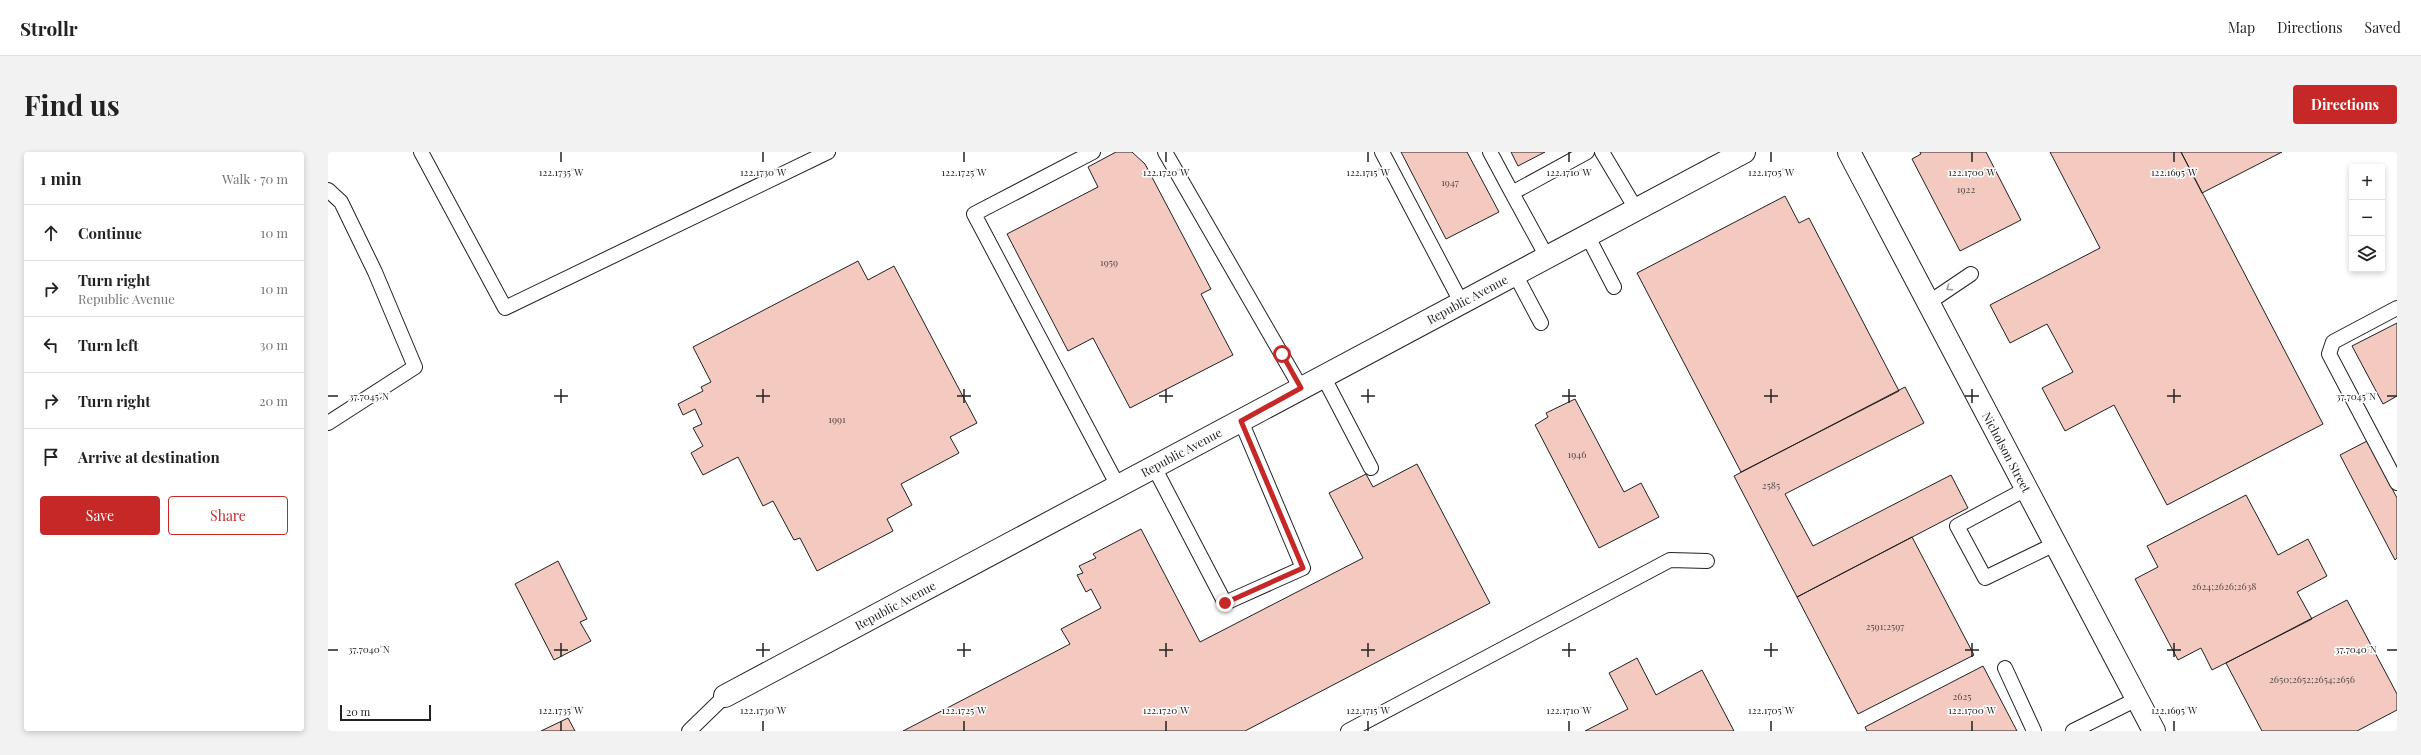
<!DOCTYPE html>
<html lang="en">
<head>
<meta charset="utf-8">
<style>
  :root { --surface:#fff; --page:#f2f2f2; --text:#222; --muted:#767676; --line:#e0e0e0; --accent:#c62828 }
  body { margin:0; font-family:"Playfair Display",serif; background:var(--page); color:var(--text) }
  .controls { position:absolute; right:12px; top:12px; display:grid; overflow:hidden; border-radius:4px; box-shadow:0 2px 6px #0003 }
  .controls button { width:36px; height:36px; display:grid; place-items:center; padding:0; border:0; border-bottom:1px solid var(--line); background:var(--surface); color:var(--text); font:20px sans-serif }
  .scale { position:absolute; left:12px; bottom:10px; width:91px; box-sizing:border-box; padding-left:4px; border:2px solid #222; border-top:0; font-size:11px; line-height:14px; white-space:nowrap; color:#222; -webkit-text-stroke:3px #fff; paint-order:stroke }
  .stop { position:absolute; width:12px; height:12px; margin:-9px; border:3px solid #c62828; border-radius:50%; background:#fff }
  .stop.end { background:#c62828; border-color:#fff; box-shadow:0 1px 4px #0008 }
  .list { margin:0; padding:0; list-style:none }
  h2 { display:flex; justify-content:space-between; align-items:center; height:52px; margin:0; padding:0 16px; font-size:17px }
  h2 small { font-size:13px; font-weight:400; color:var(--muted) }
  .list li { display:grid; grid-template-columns:26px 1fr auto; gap:12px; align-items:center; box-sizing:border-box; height:56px; padding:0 16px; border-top:1px solid var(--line) }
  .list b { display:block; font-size:15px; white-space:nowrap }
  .list p { margin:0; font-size:13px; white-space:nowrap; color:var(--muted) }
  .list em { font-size:13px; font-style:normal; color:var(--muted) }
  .actions { display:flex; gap:8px; padding:12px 16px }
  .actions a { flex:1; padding:9px 0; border:1px solid var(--accent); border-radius:4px; text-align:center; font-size:14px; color:var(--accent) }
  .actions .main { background:var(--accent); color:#fff }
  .icon { flex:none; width:22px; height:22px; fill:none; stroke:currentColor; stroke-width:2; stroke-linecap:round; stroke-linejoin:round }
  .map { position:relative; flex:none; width:2069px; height:579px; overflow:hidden; border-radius:4px }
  header { display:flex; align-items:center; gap:24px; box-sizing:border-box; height:56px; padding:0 20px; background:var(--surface); border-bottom:1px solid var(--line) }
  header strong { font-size:19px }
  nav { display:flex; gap:22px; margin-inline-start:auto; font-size:14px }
  .intro { display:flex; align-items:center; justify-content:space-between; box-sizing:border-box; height:96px; padding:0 24px }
  h1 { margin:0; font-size:28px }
  .button { padding:10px 18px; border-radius:4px; background:var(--accent); color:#fff; font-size:14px; font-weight:700 }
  main { display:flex; gap:24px; padding:0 24px }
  aside { flex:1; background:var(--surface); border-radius:4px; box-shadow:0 2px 6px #0003 }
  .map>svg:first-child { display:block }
  .building { fill:#f3c9c0; stroke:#222 }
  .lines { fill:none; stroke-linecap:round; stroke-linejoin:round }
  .lane-casing { stroke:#222; stroke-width:16 }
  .street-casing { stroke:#222; stroke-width:24 }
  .lane { stroke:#fff; stroke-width:14 }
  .street { stroke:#fff; stroke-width:22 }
  .oneway { stroke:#9c9c9c }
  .route { stroke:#c62828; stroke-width:5 }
  .ticks { fill:none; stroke:#222; stroke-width:1.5 }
  .labels { text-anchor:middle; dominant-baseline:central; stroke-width:3; stroke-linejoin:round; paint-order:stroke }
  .number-label { font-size:10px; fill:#564c4a }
  .street-label { font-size:12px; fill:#222; stroke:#fff }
  .ticks-label { font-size:10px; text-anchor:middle; fill:#222; stroke:#fff; stroke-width:3; stroke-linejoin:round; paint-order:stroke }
</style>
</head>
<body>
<header>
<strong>Strollr</strong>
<nav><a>Map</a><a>Directions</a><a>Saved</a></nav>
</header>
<div class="intro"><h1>Find us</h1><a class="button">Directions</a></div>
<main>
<aside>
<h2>1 min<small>Walk · 70 m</small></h2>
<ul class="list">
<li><svg class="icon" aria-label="ahead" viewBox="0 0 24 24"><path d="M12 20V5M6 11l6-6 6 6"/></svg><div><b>Continue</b></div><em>10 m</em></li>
<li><svg class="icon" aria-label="right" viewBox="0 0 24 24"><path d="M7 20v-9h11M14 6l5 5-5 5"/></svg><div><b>Turn right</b><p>Republic Avenue</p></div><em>10 m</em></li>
<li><svg class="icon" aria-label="left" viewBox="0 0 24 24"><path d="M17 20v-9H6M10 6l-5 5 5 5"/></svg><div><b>Turn left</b></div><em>30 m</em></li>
<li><svg class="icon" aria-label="right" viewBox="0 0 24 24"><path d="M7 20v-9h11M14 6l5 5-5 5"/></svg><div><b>Turn right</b></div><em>20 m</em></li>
<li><svg class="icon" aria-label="arrive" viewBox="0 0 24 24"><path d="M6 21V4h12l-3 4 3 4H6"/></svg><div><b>Arrive at destination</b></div></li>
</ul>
<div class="actions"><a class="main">Save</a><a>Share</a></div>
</aside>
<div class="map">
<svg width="2069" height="579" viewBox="0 0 2069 579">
  <rect width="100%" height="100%" fill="#fff"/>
  <!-- building -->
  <path class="building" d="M788,0H804L817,12L883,137L873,142L905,203L802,256L765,186L740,199L679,82L770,35L760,15Z
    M1073,0H1139L1171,60L1118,87Z
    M1183,0H1217L1190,14Z
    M1592,0H1658L1693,68L1632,99L1584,7L1593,2Z
    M1722,0H1853L1995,272L1839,353L1786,253L1737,279L1714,236L1745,220L1719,172L1682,191L1662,153L1772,96Z
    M1853,0H1954L1874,41Z
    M1457,44L1471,71L1481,66L1571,239L1413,320L1309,121Z
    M530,109L540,128L566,114L649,271L622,285L631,301L573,332L584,353L559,367L565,379L489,419L472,386L466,388L445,349L435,354L410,305L375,323L363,301L375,294L365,276L374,272L367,257L355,263L350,252L375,239L373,235L383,230L365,195Z
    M2069,171V244L2055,252L2024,194Z
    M1577,235L1596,271L1457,342L1485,394L1623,323L1640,356L1469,445L1406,324Z
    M1247,247L1296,340L1313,331L1331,365L1271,396L1207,273L1220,265L1218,261Z
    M2039,289L2069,346V406L2067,408L2012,303Z
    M1089,312L1162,451L917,579H575L742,492L733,477L773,456L763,437L758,440L749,423L755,421L751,414L768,406L765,402L813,377L872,490L1035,406L1001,341L1038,322L1045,335Z
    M1918,343L1950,403L1980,387L1999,424L1969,440L1984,467L1884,518L1873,496L1850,508L1807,427L1830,415L1819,394Z
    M1584,385L1646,503L1530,562L1469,445Z
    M230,409L259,467L252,470L263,489L226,508L187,432Z
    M2019,448L2069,542V558L2029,579H1934L1898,511Z
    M1309,506L1328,543L1374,518L1406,579H1257L1300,557L1281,521Z
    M1655,514L1689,579H1539L1537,575Z
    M240,566L247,579H213Z"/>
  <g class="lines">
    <defs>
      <path id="lane" d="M93,0L177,156L500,0
        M765,0L646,62L790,334
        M837,0L973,236
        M1054,0L1133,150
        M1162,0L1184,41
        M1274,0L1308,57
        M0,38L13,50L47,120L87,215L0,271
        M1259,83L1286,135
        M1219,105L1184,41L1259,0
        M1187,122L1213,171
        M1600,151L1643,122
        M2069,156L2005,190L2001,202L2069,331
        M995,224L1043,316
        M826,315L897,451L975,416L913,269
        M1698,337L1629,374L1657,426L1727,392
        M1677,516L1706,579
        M361,579L397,544
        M1020,579L1342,408L1379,409
        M1745,579L1809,547"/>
      <path id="street" d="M1521,0L1826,579
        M397,544L1416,0"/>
    </defs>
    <!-- lane casing -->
    <use href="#lane" class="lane-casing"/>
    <!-- street casing -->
    <use href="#street" class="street-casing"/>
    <!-- lane -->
    <use href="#lane" class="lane"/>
    <!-- street -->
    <use href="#street" class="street"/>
  </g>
  <!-- one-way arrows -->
  <defs><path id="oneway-chevron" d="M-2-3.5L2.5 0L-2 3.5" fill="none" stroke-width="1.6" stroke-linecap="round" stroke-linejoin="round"/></defs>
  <use class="oneway" href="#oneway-chevron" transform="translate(1621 136) rotate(146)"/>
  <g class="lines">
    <!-- route -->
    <path class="route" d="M897,451L975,416L913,269L973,236L954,202"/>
  </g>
  <!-- ticks -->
  <path class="ticks" d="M233,0V10M435,0V10M636,0V10M838,0V10M1040,0V10M1241,0V10M1443,0V10M1644,0V10M1846,0V10M233,237V251M435,237V251M636,237V251M838,237V251M1040,237V251M1241,237V251M1443,237V251M1644,237V251M1846,237V251M0,244H10M226,244H240M428,244H442M629,244H643M831,244H845M1033,244H1047M1234,244H1248M1436,244H1450M1637,244H1651M1839,244H1853M2059,244H2069M233,491V505M435,491V505M636,491V505M838,491V505M1040,491V505M1241,491V505M1443,491V505M1644,491V505M1846,491V505M0,498H10M226,498H240M428,498H442M629,498H643M831,498H845M1033,498H1047M1234,498H1248M1436,498H1450M1637,498H1651M1839,498H1853M2059,498H2069M233,569V579M435,569V579M636,569V579M838,569V579M1040,569V579M1241,569V579M1443,569V579M1644,569V579M1846,569V579"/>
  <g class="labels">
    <!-- number labels -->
    <g class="number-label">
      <text x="1122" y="30">1947</text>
      <text x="1638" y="37">1922</text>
      <text x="781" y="110">1959</text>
      <text x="509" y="267">1991</text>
      <text x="1249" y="302">1946</text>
      <text x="1443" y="333">2585</text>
      <text x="1896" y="434">2624;2626;2638</text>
      <text x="1557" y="474">2591;2597</text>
      <text x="1984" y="527">2650;2652;2654;2656</text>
      <text x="1634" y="544">2625</text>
    </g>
    <!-- street labels -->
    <g class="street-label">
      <text transform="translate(1139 147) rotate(-28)">Republic Avenue</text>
      <text transform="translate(853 300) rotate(-28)">Republic Avenue</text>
      <text transform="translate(1679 300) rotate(62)">Nicholson Street</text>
      <text transform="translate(567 453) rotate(-28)">Republic Avenue</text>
    </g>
  </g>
  <g class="ticks-label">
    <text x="233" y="24">122.1735°W</text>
    <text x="435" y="24">122.1730°W</text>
    <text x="636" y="24">122.1725°W</text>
    <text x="838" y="24">122.1720°W</text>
    <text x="1040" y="24">122.1715°W</text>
    <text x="1241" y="24">122.1710°W</text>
    <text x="1443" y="24">122.1705°W</text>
    <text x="1644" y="24">122.1700°W</text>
    <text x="1846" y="24">122.1695°W</text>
    <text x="41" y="248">37.7045°N</text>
    <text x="2028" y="248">37.7045°N</text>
    <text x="41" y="501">37.7040°N</text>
    <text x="2028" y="501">37.7040°N</text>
    <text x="233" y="562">122.1735°W</text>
    <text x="435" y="562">122.1730°W</text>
    <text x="636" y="562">122.1725°W</text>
    <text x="838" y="562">122.1720°W</text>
    <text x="1040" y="562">122.1715°W</text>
    <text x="1241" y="562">122.1710°W</text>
    <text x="1443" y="562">122.1705°W</text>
    <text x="1644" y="562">122.1700°W</text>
    <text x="1846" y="562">122.1695°W</text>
  </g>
</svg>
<div class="controls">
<button>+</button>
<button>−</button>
<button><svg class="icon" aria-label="layers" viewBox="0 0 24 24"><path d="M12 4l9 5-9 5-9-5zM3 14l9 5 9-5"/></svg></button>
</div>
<div class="scale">20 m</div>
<div class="stop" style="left:954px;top:202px"></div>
<div class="stop end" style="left:897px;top:451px"></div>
</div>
</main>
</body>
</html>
